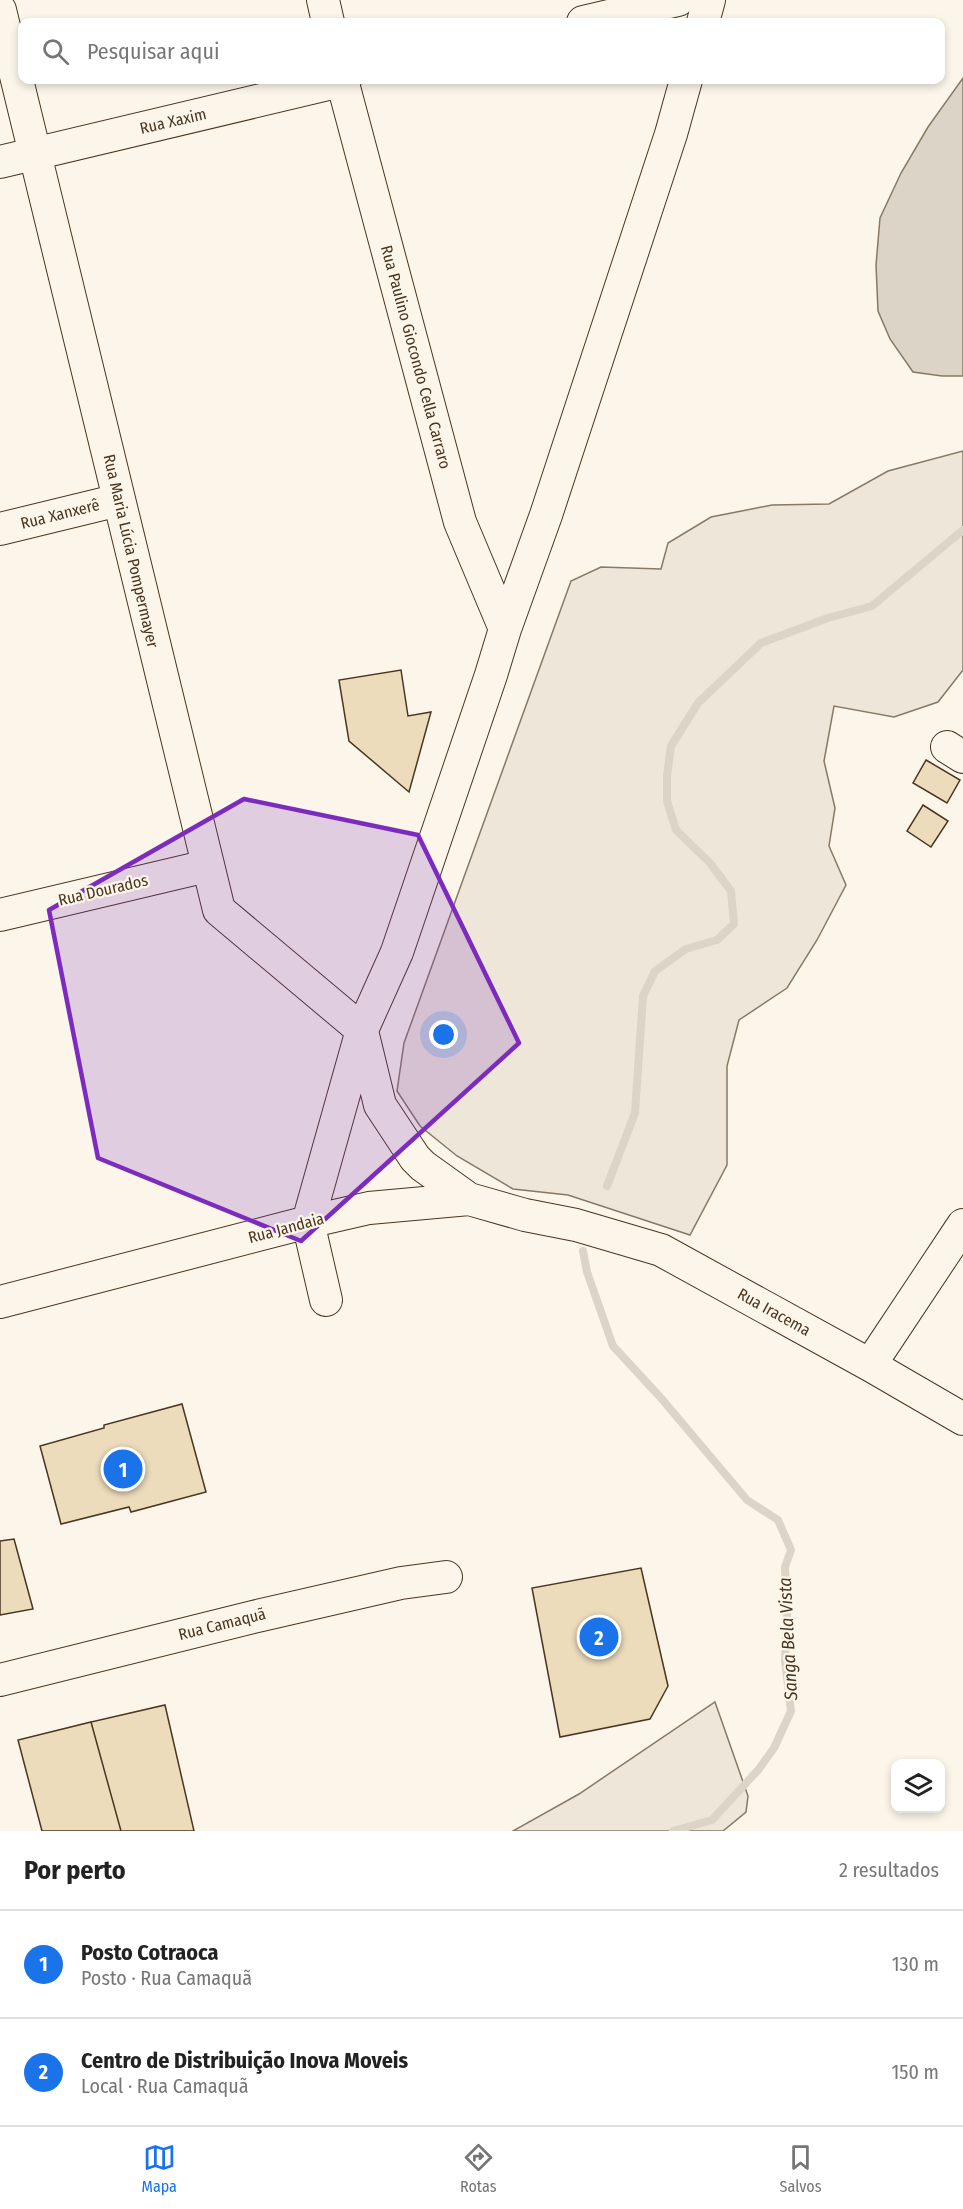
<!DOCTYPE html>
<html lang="pt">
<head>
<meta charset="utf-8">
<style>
  :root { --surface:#fff; --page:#f6f6f6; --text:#222; --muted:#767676; --line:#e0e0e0; --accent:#1a73e8 }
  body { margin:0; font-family:"Fira Sans Condensed",sans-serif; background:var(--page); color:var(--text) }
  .controls { position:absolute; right:18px; bottom:18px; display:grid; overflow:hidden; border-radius:12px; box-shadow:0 3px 9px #0003 }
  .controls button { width:54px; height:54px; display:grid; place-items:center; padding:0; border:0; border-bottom:2px solid var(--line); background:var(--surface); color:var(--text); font:30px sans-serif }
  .you { position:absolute; left:444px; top:1035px; width:21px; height:21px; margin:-15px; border:4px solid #fff; border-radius:50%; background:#1a73e8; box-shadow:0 0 0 9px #1a73e833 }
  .badge { display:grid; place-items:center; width:39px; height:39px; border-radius:50%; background:var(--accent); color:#fff; font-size:20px; font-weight:700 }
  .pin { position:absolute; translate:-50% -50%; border:3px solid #fff; box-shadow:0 2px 6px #0006 }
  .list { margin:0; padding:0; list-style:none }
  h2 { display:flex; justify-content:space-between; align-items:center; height:78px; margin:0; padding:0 24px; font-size:26px }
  h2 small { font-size:20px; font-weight:400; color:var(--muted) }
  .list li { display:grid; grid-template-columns:39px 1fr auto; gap:18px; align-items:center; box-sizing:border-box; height:108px; padding:0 24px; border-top:2px solid var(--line) }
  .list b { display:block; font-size:22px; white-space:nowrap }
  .list p { margin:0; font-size:20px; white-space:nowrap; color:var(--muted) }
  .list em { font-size:20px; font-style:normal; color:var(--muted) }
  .icon { flex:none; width:33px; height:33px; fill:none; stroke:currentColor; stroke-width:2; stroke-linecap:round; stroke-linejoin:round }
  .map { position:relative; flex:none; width:963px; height:1831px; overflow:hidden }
  .search { position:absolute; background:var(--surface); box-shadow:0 3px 9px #0003; left:18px; right:18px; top:18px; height:66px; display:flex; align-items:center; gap:15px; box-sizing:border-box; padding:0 21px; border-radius:12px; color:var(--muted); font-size:22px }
  .sheet { height:294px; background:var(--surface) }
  nav { display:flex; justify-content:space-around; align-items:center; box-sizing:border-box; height:84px; border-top:2px solid var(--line); background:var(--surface); font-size:16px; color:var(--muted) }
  nav a { display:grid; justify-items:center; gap:3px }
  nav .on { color:var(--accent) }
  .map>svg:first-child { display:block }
  .green { fill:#ede6d9; stroke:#887966; stroke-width:1.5 }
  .water { fill:#dcd4c6; stroke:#887966; stroke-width:1.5 }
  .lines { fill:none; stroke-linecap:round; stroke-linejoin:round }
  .stream { stroke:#dcd4c6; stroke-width:8 }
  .building { fill:#ecdcbc; stroke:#4a3520; stroke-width:1.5 }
  .minor-casing { stroke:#4a3520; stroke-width:34 }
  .minor { stroke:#fbf6e9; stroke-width:32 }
  .marked { fill:#7b2cbf; fill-opacity:0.2; stroke:#7b2cbf; stroke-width:4.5; stroke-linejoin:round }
  .labels { text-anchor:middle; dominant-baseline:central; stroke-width:4.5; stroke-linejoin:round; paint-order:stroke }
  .street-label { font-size:16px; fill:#4a3520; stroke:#fbf6e9 }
  .water-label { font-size:18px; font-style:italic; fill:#4a3520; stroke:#fbf6e9 }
</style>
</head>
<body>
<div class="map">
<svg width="963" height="1831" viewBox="0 0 963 1831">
  <rect width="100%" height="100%" fill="#fbf6e9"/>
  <!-- green -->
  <path class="green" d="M963,451V670L938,702L894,717L834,706L824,761L835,808L829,846L846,885L817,940L787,988L739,1020L727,1066V1165L690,1235L568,1195L513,1189L457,1156L420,1126L397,1091L404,1043L571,581L601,567L661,569L668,543L711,517L772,505L829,504L888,471Z
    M715,1702L748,1796L746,1812L723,1831H513L579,1794Z"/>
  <!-- water -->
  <path class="water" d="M963,78V376H942L913,372L890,339L878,311L876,265L880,218L901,173L928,127Z"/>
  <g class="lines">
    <!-- stream -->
    <path class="stream" d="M607,1186L635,1113L643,996L655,971L686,949L717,940L734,924L731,891L710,863L676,830L667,801V776L671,746L698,703L761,643L828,618L872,606L963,530
      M583,1251L587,1272L613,1346L661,1398L747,1500L778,1520L791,1550L785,1567L787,1616L785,1660L791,1711L774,1748L759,1769L712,1820L673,1831"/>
  </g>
  <!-- building -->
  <path class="building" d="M401,670L408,716L431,712L409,792L349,741L339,680Z
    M926,760L960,780L947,803L913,783Z
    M923,805L948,821L931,847L907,831Z
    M182,1404L206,1492L131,1512L129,1507L61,1524L40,1446L104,1428V1425Z
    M14,1539L33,1609L0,1615V1541Z
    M641,1568L668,1686L650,1719L560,1737L532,1588Z
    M165,1705L194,1831H121L91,1722Z
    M91,1722L121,1831H42L18,1740Z"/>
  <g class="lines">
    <defs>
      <path id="minor" d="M323,0L328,22
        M0,10L219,910L362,1030
        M583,22L678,0
        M703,22L709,0
        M342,80L460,522L505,629
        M0,162L345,80
        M0,529L119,500
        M947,747L963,757
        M0,915L207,866
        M362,1031L380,1105L415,1158L423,1166L469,1199
        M326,1300L308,1222L362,1030L397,952L491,675L505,629L546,515L671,134L686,80
        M0,1302L308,1222L369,1208L469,1199L525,1215L576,1225L661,1250L870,1365L963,1419
        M870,1365L963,1225
        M0,1680L253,1617L401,1583L446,1577"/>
    </defs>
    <!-- minor casing -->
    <use href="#minor" class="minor-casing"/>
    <!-- minor -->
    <use href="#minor" class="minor"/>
  </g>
  <!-- marked area -->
  <path class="marked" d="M244,799L418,835L519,1043L301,1241L98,1158L49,910Z"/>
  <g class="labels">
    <!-- street labels -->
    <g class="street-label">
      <text transform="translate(173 121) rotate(-13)">Rua Xaxim</text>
      <text transform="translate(416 357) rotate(75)">Rua Paulino Giocondo Cella Carraro</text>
      <text transform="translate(60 514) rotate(-14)">Rua Xanxerê</text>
      <text transform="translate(131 551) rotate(77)">Rua Maria Lúcia Pompermayer</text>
      <text transform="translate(103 890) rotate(-13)">Rua Dourados</text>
      <text transform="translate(286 1228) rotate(-15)">Rua Jandaia</text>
      <text transform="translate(774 1312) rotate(29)">Rua Iracema</text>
      <text transform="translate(222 1624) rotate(-14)">Rua Camaquã</text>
    </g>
    <!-- water labels -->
    <g class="water-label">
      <text transform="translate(788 1639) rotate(-93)">Sanga Bela Vista</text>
    </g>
  </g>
</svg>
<div class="controls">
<button><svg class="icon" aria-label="layers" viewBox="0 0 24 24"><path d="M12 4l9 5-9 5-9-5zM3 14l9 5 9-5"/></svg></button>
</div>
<div class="you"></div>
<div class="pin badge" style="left:123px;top:1469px">1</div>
<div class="pin badge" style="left:599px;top:1637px">2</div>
<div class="search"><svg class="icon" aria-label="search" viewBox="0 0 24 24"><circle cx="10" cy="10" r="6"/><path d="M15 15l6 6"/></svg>Pesquisar aqui</div>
</div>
<section class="sheet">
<h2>Por perto<small>2 resultados</small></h2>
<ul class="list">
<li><span class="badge">1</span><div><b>Posto Cotraoca</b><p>Posto · Rua Camaquã</p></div><em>130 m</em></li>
<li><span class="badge">2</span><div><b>Centro de Distribuição Inova Moveis</b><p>Local · Rua Camaquã</p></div><em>150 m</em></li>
</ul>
</section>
<nav>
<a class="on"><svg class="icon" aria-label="map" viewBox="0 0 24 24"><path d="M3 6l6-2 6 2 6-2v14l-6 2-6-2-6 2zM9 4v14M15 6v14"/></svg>Mapa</a>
<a><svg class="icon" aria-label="directions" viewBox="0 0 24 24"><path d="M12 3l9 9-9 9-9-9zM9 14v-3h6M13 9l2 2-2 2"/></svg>Rotas</a>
<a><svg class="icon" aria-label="saved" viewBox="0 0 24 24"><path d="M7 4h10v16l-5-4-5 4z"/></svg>Salvos</a>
</nav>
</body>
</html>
